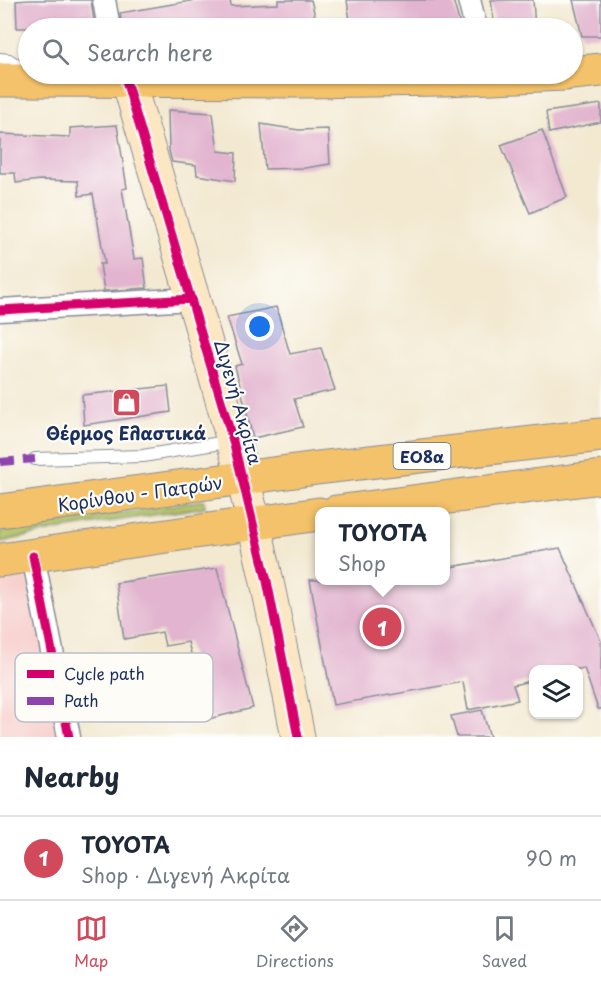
<!DOCTYPE html>
<html lang="en">
<head>
<meta charset="utf-8">
<style>
  :root { --surface:#fff; --page:#f2f2f3; --text:#1f2937; --muted:#747a83; --line:#e0e1e3; --accent:#d1495b }
  body { margin:0; font-family:"Playpen Sans",sans-serif; background:var(--page); color:var(--text) }
  .controls { position:absolute; right:18px; bottom:18px; display:grid; overflow:hidden; border-radius:12px; box-shadow:0 2px 4px #0004 }
  .controls button { width:54px; height:54px; display:grid; place-items:center; padding:0; border:0; border-bottom:2px solid var(--line); background:var(--surface); color:var(--text); font:30px sans-serif }
  .you { position:absolute; left:260px; top:327px; width:21px; height:21px; margin:-15px; border:4px solid #fff; border-radius:50%; background:#1a73e8; box-shadow:0 0 0 9px #1a73e833 }
  .badge { display:grid; place-items:center; width:39px; height:39px; border-radius:50%; background:var(--accent); color:#fff; font-size:20px; font-weight:700 }
  .pin { position:absolute; translate:-50% -50%; border:3px solid #fff; box-shadow:0 2px 6px #0006 }
  .popup { position:absolute; left:315px; top:507px; width:135px; height:78px; box-sizing:border-box; display:grid; place-content:center; border-radius:12px; background:var(--surface); filter:drop-shadow(0 2px 4px #0005); font-size:20px; white-space:nowrap; color:var(--muted) }
  .popup b { font-size:22px; color:var(--text) }
  .popup::after { content:''; position:absolute; left:50%; top:100%; margin-left:-12px; border:12px solid transparent; border-top-color:var(--surface) }
  .list { margin:0; padding:0; list-style:none }
  h2 { display:flex; justify-content:space-between; align-items:center; height:78px; margin:0; padding:0 24px; font-size:26px }
  h2 small { font-size:20px; font-weight:400; color:var(--muted) }
  .list li { display:grid; grid-template-columns:39px 1fr auto; gap:18px; align-items:center; box-sizing:border-box; height:84px; padding:0 24px; border-top:2px solid var(--line) }
  .list b { display:block; font-size:22px; white-space:nowrap }
  .list p { margin:0; font-size:20px; white-space:nowrap; color:var(--muted) }
  .list em { font-size:20px; font-style:normal; color:var(--muted) }
  .icon { flex:none; width:33px; height:33px; fill:none; stroke:currentColor; stroke-width:2; stroke-linecap:round; stroke-linejoin:round }
  .map { position:relative; flex:none; width:601px; height:737px; overflow:hidden }
  .search { position:absolute; background:var(--surface); box-shadow:0 2px 4px #0004; left:18px; right:18px; top:18px; height:66px; display:flex; align-items:center; gap:15px; box-sizing:border-box; padding:0 21px; border-radius:33px; color:var(--muted); font-size:22px }
  .sheet { height:162px; background:var(--surface) }
  nav { display:flex; justify-content:space-around; align-items:center; box-sizing:border-box; height:84px; border-top:2px solid var(--line); background:var(--surface); font-size:16px; color:var(--muted) }
  nav a { display:grid; justify-items:center; gap:3px }
  nav .on { color:var(--accent) }
  .map>svg:first-child { display:block }
  .built { fill:#f7d0ce }
  .green { fill:#b2c164; stroke:#667861; stroke-width:1.5 }
  .building { fill:#e2b4cf }
  .lines { fill:none; stroke-linecap:round; stroke-linejoin:round }
  .lane-casing { stroke:#878c98; stroke-width:14 }
  .street-casing { stroke:#878c98; stroke-width:25 }
  .secondary-casing { stroke:#878c98; stroke-width:35 }
  .primary-casing { stroke:#878c98; stroke-width:35 }
  .highway-casing { stroke:#878c98; stroke-width:35 }
  .lane { stroke:#fff; stroke-width:12 }
  .street { stroke:#fff; stroke-width:22 }
  .secondary { stroke:#fbe7c3; stroke-width:33 }
  .primary { stroke:#f4c26a; stroke-width:33 }
  .highway { stroke:#f4c26a; stroke-width:33 }
  .quiet { stroke:#8e44ad; stroke-width:8; stroke-dasharray:15 8; stroke-linecap:butt }
  .cycleway-casing { stroke:#fdfcf7; stroke-width:13 }
  .cycleway { stroke:#d6006c; stroke-width:9 }
  .labels { text-anchor:middle; dominant-baseline:central; stroke-width:4.5; stroke-linejoin:round; paint-order:stroke }
  .shield { fill:#fdfcf7; stroke:#5f6c8c; stroke-width:1.5 }
  .shield-label { font-size:16px; font-weight:bold; fill:#1b2f5e }
  .street-label { font-size:18px; fill:#1b2f5e; stroke:#fdfcf7 }
  .poi-label { font-size:18px; font-weight:bold; fill:#1b2f5e; stroke:#fdfcf7 }
  .key { fill:#fdfcf7; stroke:#b9bec9; stroke-width:1.5 }
  .key-label { font-size:16px; fill:#1b2f5e }
</style>
</head>
<body>
<div class="map">
<svg width="601" height="737" viewBox="0 0 601 737">
  <rect width="100%" height="100%" fill="#fdfcf7"/>
  <filter id="ink" filterUnits="userSpaceOnUse"><feTurbulence type="fractalNoise" baseFrequency=".0167" numOctaves="2"/><feDisplacementMap in="SourceGraphic" scale="12" xChannelSelector="R" yChannelSelector="G"/><feConvolveMatrix kernelMatrix="1 2 1 2 8 2 1 2 1" color-interpolation-filters="sRGB"/></filter>
  <filter id="wash" filterUnits="userSpaceOnUse"><feTurbulence type="fractalNoise" baseFrequency=".008" numOctaves="4" result="noise"/><feDisplacementMap in="SourceGraphic" scale="24" xChannelSelector="R" yChannelSelector="G"/><feGaussianBlur stdDeviation="1.35" result="paint"/><feColorMatrix in="noise" values="0 0 0 0 0 0 0 0 0 0 0 0 0 0 0 0 0 1.4 0 .05"/><feComposite in="paint" operator="in"/></filter>
  <g filter="url(#wash)">
    <rect width="100%" height="100%" fill="#f3e9d1"/>
    <!-- built -->
    <path class="built" d="M28,576L60,737H0V582Z"/>
    <!-- green -->
    <path class="green" d="M204,500L205,507L61,529L0,542V532Z"/>
    <g id="blocks">
      <!-- building -->
      <path class="building" d="M30,0H91L95,28H17L16,1Z
        M196,0H230L231,6L278,4V0H311L318,28H122L120,13Z
        M347,0H453L461,28H351Z
        M491,0H533L535,28H495Z
        M573,0H601V36H582Z
        M601,104V122L549,133L546,112Z
        M168,110L213,113L218,151L236,153L235,181L197,175L196,165L172,162L169,151Z
        M261,124L299,130L328,129L330,164L305,168L265,169Z
        M117,125L127,188L122,189L134,259L143,258L147,288L104,291L100,264H105L93,194L79,196L78,181L40,180L16,183L15,173H0V134L70,137V128Z
        M542,130L567,197L530,213L501,145Z
        M276,307L290,354L321,348L335,390L294,399L303,427L253,438L235,366L242,364L227,317Z
        M168,386L171,412L84,425L82,395Z
        M560,548L601,641V709H598L584,668L579,669H534V680L513,685L518,700L468,710L463,682L333,705L310,580H445V568Z
        M217,568L253,708L208,719L188,642L165,646L162,632L124,639L116,583Z
        M482,710L490,737H457L451,716Z"/>
    </g>
  </g>
  <g filter="url(#ink)">
    <use href="#blocks" fill-opacity="0" stroke="#878c98" stroke-width="1.5"/>
    <g class="lines">
      <defs>
        <path id="lane" d="M0,59L9,60L27,72
          M35,459L143,456L232,441"/>
        <path id="street" d="M104,0L109,28
          M469,0L476,28
          M0,310L192,299
          M33,556L69,737"/>
        <path id="secondary" d="M128,80C167,213 209,345 243,479C265,564 281,651 298,737"/>
        <path id="primary" d="M572,73L601,70
          M0,80L303,81L443,79L565,74"/>
        <path id="highway" d="M0,511L317,468L601,435
          M336,512L601,477
          M0,560L319,514"/>
      </defs>
      <!-- lane casing -->
      <use href="#lane" class="lane-casing"/>
      <!-- street casing -->
      <use href="#street" class="street-casing"/>
      <!-- secondary casing -->
      <use href="#secondary" class="secondary-casing"/>
      <!-- primary casing -->
      <use href="#primary" class="primary-casing"/>
      <!-- highway casing -->
      <use href="#highway" class="highway-casing"/>
      <!-- lane -->
      <use href="#lane" class="lane"/>
      <!-- street -->
      <use href="#street" class="street"/>
      <!-- secondary -->
      <use href="#secondary" class="secondary"/>
      <!-- primary -->
      <use href="#primary" class="primary"/>
      <!-- highway -->
      <use href="#highway" class="highway"/>
      <!-- quiet -->
      <path class="quiet" d="M0,462L35,459"/>
      <defs>
        <path id="cycleway" d="M124,74L233,441L267,581L298,737
          M0,310L192,299
          M33,556L69,737"/>
      </defs>
      <!-- cycleway casing -->
      <use href="#cycleway" class="cycleway-casing"/>
      <!-- cycleway -->
      <use href="#cycleway" class="cycleway"/>
    </g>
  </g>
  <!-- icons -->
  <defs>
    <symbol id="shop-square" viewBox="-11 -11 22 22"><rect x="-9" y="-9" width="18" height="18" rx="4" fill="#d1495b" stroke="#fdfcf7"/><path d="M-5-2.5h2.3a2.7 3.5 0 0 1 5.4 0H5L5.5 6h-11ZM-1.5-2.5h3a1.5 2.3 0 0 0-3 0Z" fill="#fff"/></symbol>
  </defs>
  <g fill-rule="evenodd">
    <use href="#shop-square" x="110" y="386" width="33" height="33"/>
  </g>
  <g class="labels">
    <!-- shield labels -->
    <rect class="shield" x="393.5" y="443" width="57" height="26" rx="4.5"/>
    <g class="shield-label">
      <text x="422" y="456">ΕΟ8α</text>
    </g>
    <!-- street labels -->
    <g class="street-label">
      <text transform="translate(239 402) rotate(74)">Διγενή Ακρίτα</text>
      <text transform="translate(140 493) rotate(-8)">Κορίνθου - Πατρών</text>
    </g>
    <!-- poi labels -->
    <g class="poi-label">
      <text x="126" y="432">Θέρμος Ελαστικά</text>
    </g>
  </g>
  <!-- legend -->
  <rect x="15" y="653" width="198" height="69" rx="9" class="key"/>
  <rect x="27" y="670" width="27" height="8" fill="#d6006c"/>
  <rect x="27" y="697" width="27" height="8" fill="#8e44ad"/>
  <g class="key-label">
    <text x="64" y="680">Cycle path</text>
    <text x="64" y="707">Path</text>
  </g>
</svg>
<div class="controls">
<button><svg class="icon" aria-label="layers" viewBox="0 0 24 24"><path d="M12 4l9 5-9 5-9-5zM3 14l9 5 9-5"/></svg></button>
</div>
<div class="you"></div>
<div class="pin badge" style="left:382px;top:627px">1</div>
<div class="popup"><b>TOYOTA</b>Shop</div>
<div class="search"><svg class="icon" aria-label="search" viewBox="0 0 24 24"><circle cx="10" cy="10" r="6"/><path d="M15 15l6 6"/></svg>Search here</div>
</div>
<section class="sheet">
<h2>Nearby<small></small></h2>
<ul class="list">
<li><span class="badge">1</span><div><b>TOYOTA</b><p>Shop · Διγενή Ακρίτα</p></div><em>90 m</em></li>
</ul>
</section>
<nav>
<a class="on"><svg class="icon" aria-label="map" viewBox="0 0 24 24"><path d="M3 6l6-2 6 2 6-2v14l-6 2-6-2-6 2zM9 4v14M15 6v14"/></svg>Map</a>
<a><svg class="icon" aria-label="directions" viewBox="0 0 24 24"><path d="M12 3l9 9-9 9-9-9zM9 14v-3h6M13 9l2 2-2 2"/></svg>Directions</a>
<a><svg class="icon" aria-label="saved" viewBox="0 0 24 24"><path d="M7 4h10v16l-5-4-5 4z"/></svg>Saved</a>
</nav>
</body>
</html>
